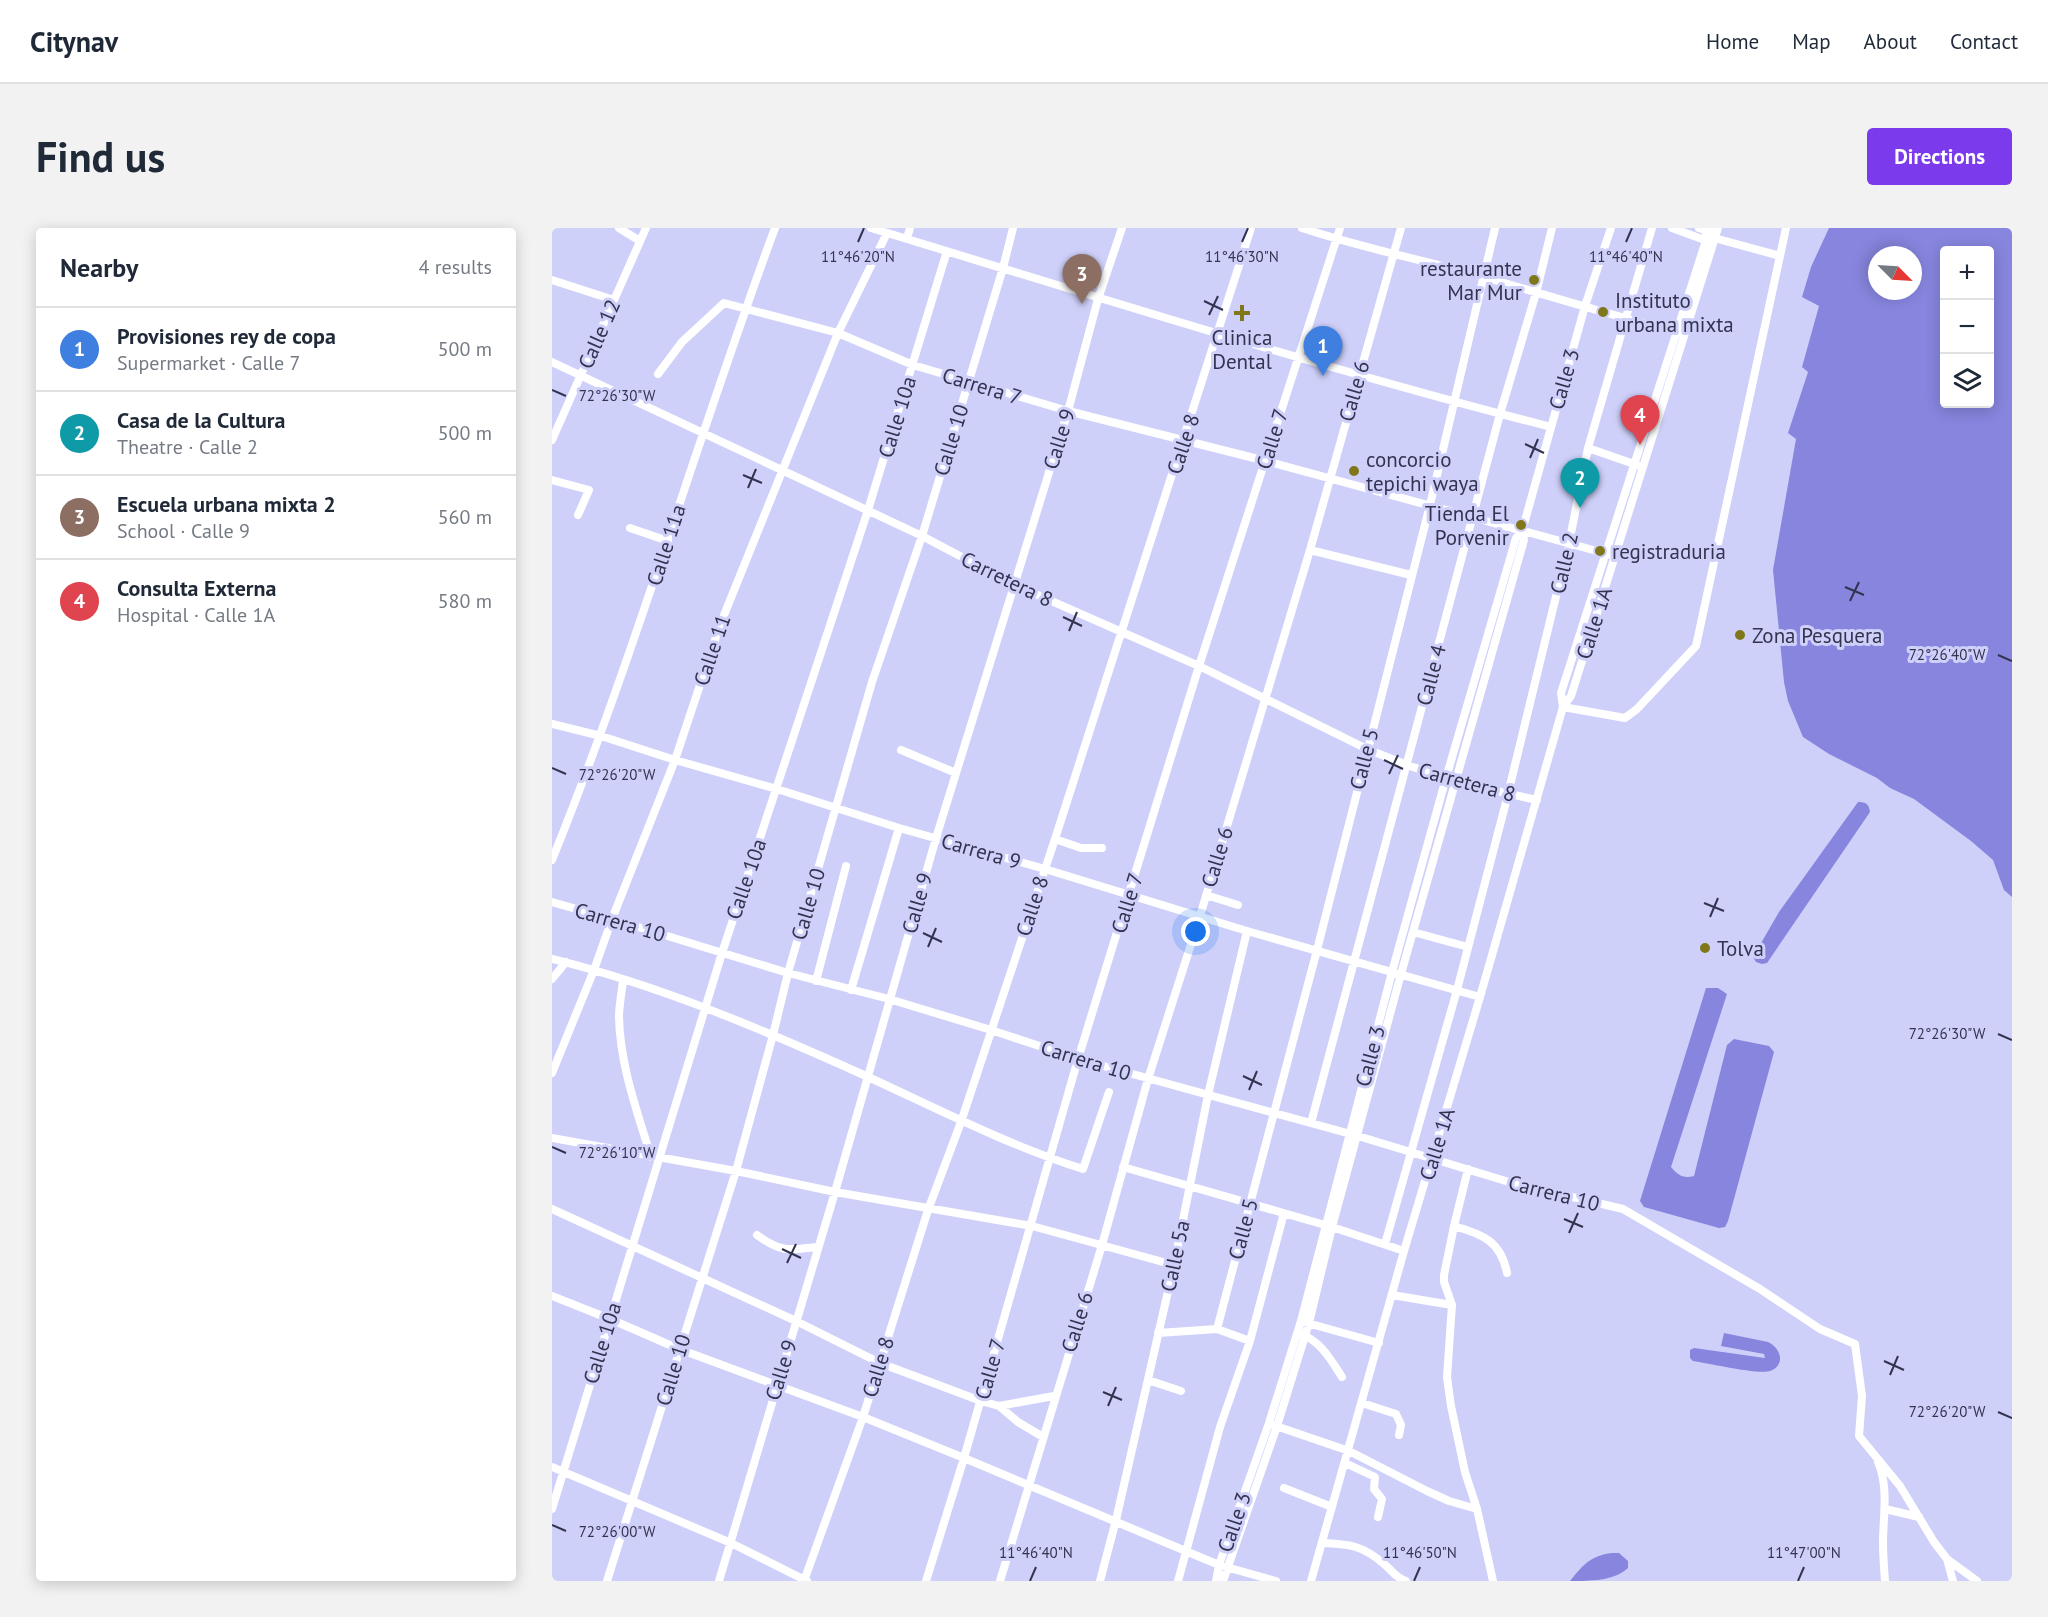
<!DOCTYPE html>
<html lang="en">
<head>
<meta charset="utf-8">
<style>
  :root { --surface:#fff; --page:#f2f2f3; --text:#1f2937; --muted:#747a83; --line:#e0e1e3; --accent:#7c3aed }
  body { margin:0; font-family:"PT Sans",sans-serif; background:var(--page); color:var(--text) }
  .controls { position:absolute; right:18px; top:18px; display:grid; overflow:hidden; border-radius:6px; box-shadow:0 3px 15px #0003 }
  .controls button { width:54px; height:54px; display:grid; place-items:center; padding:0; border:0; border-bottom:2px solid var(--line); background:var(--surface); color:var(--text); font:30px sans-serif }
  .compass { position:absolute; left:1316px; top:18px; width:54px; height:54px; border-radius:50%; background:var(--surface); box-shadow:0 3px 15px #0003; rotate:114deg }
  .you { position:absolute; left:644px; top:704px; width:21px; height:21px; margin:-15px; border:4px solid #fff; border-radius:50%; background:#1a73e8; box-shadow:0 0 0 9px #1a73e833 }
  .badge { display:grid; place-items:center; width:39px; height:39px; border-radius:50%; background:var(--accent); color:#fff; font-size:20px; font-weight:700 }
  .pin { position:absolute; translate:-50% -50px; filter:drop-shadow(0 2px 3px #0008) }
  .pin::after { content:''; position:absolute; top:32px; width:21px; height:18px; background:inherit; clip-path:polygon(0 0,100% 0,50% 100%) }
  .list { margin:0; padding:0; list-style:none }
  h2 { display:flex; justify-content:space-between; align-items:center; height:78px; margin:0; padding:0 24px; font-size:26px }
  h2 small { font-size:20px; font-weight:400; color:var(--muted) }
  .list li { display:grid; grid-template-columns:39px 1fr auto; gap:18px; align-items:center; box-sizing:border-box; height:84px; padding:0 24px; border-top:2px solid var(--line) }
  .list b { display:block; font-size:22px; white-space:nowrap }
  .list p { margin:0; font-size:20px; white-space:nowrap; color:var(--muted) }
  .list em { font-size:20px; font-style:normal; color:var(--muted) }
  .icon { flex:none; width:33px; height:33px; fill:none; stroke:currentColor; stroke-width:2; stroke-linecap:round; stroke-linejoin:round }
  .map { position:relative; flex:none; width:1460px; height:1353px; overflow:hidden; border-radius:6px }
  header { display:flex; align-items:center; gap:36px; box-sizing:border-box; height:84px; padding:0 30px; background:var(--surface); border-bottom:2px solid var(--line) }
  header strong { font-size:28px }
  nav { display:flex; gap:33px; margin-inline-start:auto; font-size:21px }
  .intro { display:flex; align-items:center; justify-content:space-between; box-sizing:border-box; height:144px; padding:0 36px }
  h1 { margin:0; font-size:42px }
  .button { padding:15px 27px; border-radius:6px; background:var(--accent); color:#fff; font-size:21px; font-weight:700 }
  main { display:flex; gap:36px; padding:0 36px }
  aside { flex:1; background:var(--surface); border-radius:6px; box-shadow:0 3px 15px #0003 }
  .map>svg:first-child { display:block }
  .water { fill:#8785de; fill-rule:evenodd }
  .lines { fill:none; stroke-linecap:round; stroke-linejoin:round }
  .minor { stroke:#fff; stroke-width:8 }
  .ticks { fill:none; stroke:#33334f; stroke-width:2 }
  .poi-dot { fill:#80771b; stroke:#ced0fa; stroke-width:2 }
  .labels { text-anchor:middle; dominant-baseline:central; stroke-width:6; stroke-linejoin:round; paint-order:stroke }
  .poi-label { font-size:21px; fill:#33334f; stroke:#ced0fa; text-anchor:start }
  .street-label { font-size:21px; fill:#33334f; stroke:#ced0fa }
  .ticks-label { font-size:15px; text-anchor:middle; fill:#33334f; stroke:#ced0fa; stroke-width:6; stroke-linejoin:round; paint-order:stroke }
</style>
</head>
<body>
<header>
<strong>Citynav</strong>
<nav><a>Home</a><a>Map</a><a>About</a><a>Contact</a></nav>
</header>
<div class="intro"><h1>Find us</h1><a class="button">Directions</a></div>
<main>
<aside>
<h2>Nearby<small>4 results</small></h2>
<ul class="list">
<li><span class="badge" style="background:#3f7fe0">1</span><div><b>Provisiones rey de copa</b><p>Supermarket · Calle 7</p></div><em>500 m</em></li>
<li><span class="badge" style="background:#0f9aa8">2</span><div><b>Casa de la Cultura</b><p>Theatre · Calle 2</p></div><em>500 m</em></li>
<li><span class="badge" style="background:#8d6e63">3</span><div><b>Escuela urbana mixta 2</b><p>School · Calle 9</p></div><em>560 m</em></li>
<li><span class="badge" style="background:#e0444e">4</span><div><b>Consulta Externa</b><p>Hospital · Calle 1A</p></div><em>580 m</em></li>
</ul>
</aside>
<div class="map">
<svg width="1460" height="1353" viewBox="0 0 1460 1353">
  <rect width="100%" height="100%" fill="#ced0fa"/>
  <!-- water -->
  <path class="water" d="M1277,0H1460V669L1452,662L1441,632L1419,613L1362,571L1338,560L1325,550L1277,526L1251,509L1236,473L1232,454L1221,342L1244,211L1236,205L1256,144L1250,139L1267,78L1250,69L1259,39ZM1438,22V176H1392V22ZM1325,27H1361V63H1325Z
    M1306,574C1314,574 1317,576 1318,584L1215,735L1210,736L1204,734L1201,729L1227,684Z
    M1154,760H1166L1175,766L1119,939C1126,947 1131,951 1142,948L1175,817L1182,811L1217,818L1222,824L1176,993L1173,999L1167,1000L1092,979L1088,973Z
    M1172,1105L1216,1114C1229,1120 1234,1137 1218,1143C1206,1147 1156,1135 1141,1133L1138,1130V1122L1142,1120L1213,1130L1212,1126L1169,1118Z
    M1060,1325H1067L1076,1333V1340C1062,1353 1039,1353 1018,1353C1032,1336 1038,1328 1060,1325Z"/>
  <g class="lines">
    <!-- minor -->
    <path class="minor" d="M67,0L88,13
      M319,0C545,69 770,140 999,199
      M750,0C810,20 871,32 932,49C998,68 1063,89 1130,105
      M1120,0L1150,11L1155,8L1228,28
      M1147,0L1153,2L1155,8
      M355,10L358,0
      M0,52L62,72
      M0,134L370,308L461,356L647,438L815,521L855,537L905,554L985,572
      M106,146L130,114L172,75L286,105L361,137L516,183L714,233L1063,328
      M0,212L94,0
      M1036,220L1085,237
      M0,252L37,262L26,287
      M78,300L116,313
      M758,322L859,347
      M1011,479L1073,490L1085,481L1144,418L1234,0
      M1011,479L1009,465L1158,0
      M0,496L49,508L123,532L225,561L347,600L493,641L695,703L928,769
      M349,522L404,545
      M503,611L529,620H550
      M0,632C84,425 145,210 223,0
      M654,667L686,677
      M0,674L60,691L236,745L337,771L439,802L526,831L806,908L957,954L1071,981L1208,1061L1268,1101L1303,1116L1310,1168L1307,1208L1348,1258L1382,1314L1395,1331L1425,1353
      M861,704L916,719
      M0,731C109,758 212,802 314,848C386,881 455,917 531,941L557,864
      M0,751L14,734
      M71,752C70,764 67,777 67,789C68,837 85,883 99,929
      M264,753L294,638
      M299,762L347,600
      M0,845L42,742L60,691L123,532L168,397L286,105L335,5
      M759,895L948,186L984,65L1000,0
      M0,910L184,943L283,964L480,998L622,1037
      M571,939L780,999L852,1023
      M916,941L902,998L892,1047V1054L900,1077L895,1149L899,1178L913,1244L925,1281L941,1353
      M0,981L244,1093L328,1135L429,1173L447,1178L502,1168
      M902,998C930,1006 949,1013 955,1045
      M205,1007C230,1025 237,1022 266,1019
      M833,1016L905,762L953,578L1017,315L1036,220L1100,0
      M840,1067L900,1077
      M0,1068L58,1091L127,1121L311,1189L412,1230L667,1337L724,1353
      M752,1094L827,1115
      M606,1105L665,1101
      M748,1106C768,1112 779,1132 790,1149
      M698,1113L665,1101L765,722L878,277L943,0
      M596,1152L629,1163
      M810,1175L844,1186L849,1197L847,1207
      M447,1178L466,1194L491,1209
      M721,1197L797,1223L875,1263L897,1273L925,1281
      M1326,1234C1337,1259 1331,1289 1331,1315C1331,1328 1332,1340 1333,1353
      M793,1235L823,1249L822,1261L830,1271L826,1289
      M0,1239L179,1315L255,1353
      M732,1260L780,1279
      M0,1281L170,725L316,282L395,23
      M1333,1281L1367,1289
      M770,1315C797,1316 810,1317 832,1336C841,1343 842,1349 854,1353
      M1395,1331L1401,1353
      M55,1353L184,943L221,807L236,745L320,454L370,308L451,40L461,0
      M167,1353L283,964L384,610L516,183L546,71L570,0
      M252,1353L311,1189L376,982L409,894L503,611L699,0
      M374,1353L412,1230L526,831L647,438L788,0
      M448,1353L550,1017L596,851L648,688L758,322L849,0
      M548,1353L564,1292L622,1037L656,867L695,703
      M626,1353L668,1199L698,1113L732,985
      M664,1353L667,1337L717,1195L749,1093L840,744L894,550L964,310L970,303
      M671,1353L725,1198L757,1095L780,999L849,746L972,312L970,303L974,289L1033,78L1059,0
      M759,1353L852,1023L928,769L1011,479L1019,468L1166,0"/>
  </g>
  <!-- ticks -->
  <path class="ticks" d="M306,14L312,0M690,14L696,0M1074,14L1080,0M652,73L671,82M657,87L666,68M0,162L14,168M973,216L992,225M978,230L986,211M191,247L210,255M196,260L204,241M1293,359L1312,367M1298,373L1307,354M511,389L530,398M517,403L525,384M1446,427L1460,433M832,532L851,541M0,540L14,546M837,546L846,527M1152,675L1172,683M1158,689L1166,670M371,705L390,714M376,719L384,700M1446,806L1460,812M691,848L710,857M697,862L705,843M0,919L14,925M1012,991L1031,999M1017,1005L1026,985M230,1021L249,1030M235,1035L244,1016M1332,1133L1352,1142M1338,1147L1346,1128M551,1164L570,1172M556,1178L564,1159M1446,1184L1460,1190M0,1297L14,1303M478,1353L484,1339M862,1353L868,1339M1246,1353L1252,1339"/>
  <!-- markers -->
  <g class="poi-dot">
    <circle cx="982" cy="52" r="6"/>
    <circle cx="1051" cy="84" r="6"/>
    <path d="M687 76h6v6h6v6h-6v6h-6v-6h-6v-6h6z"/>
    <circle cx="802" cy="243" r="6"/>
    <circle cx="969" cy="297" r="6"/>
    <circle cx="1048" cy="323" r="6"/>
    <circle cx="1188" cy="407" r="6"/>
    <circle cx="1153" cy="720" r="6"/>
  </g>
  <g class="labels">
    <!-- poi labels -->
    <g class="poi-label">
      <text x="970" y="40" text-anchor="end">restaurante<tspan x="970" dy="24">Mar Mur</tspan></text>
      <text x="1063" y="72">Instituto<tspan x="1063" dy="24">urbana mixta</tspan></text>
      <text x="690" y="109" text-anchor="middle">Clinica<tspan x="690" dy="24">Dental</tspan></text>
      <text x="814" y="231">concorcio<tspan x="814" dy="24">tepichi waya</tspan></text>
      <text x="957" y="285" text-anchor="end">Tienda El<tspan x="957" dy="24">Porvenir</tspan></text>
      <text x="1060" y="323">registraduria</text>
      <text x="1200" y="407">Zona Pesquera</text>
      <text x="1165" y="720">Tolva</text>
    </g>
    <!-- street labels -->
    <g class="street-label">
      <text transform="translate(47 106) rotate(-66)">Calle 12</text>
      <text transform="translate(1012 151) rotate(-74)">Calle 3</text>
      <text transform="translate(430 158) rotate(17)">Carrera 7</text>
      <text transform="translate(802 163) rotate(-74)">Calle 6</text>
      <text transform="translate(345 189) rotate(-73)">Calle 10a</text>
      <text transform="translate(507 211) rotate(-73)">Calle 9</text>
      <text transform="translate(720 211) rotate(-73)">Calle 7</text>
      <text transform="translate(399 212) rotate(-73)">Calle 10</text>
      <text transform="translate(631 216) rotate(-72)">Calle 8</text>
      <text transform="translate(114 317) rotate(-72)">Calle 11a</text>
      <text transform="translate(1012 335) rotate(-77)">Calle 2</text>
      <text transform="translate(455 351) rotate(26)">Carretera 8</text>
      <text transform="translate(1042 395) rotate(-72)">Calle 1A</text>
      <text transform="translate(160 422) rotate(-71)">Calle 11</text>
      <text transform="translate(879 447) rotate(-75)">Calle 4</text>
      <text transform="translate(812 531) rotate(-76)">Calle 5</text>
      <text transform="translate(915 554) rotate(15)">Carretera 8</text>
      <text transform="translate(429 623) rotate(16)">Carrera 9</text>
      <text transform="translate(665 629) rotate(-73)">Calle 6</text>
      <text transform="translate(194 651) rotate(-71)">Calle 10a</text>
      <text transform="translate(365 675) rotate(-74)">Calle 9</text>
      <text transform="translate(575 675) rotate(-73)">Calle 7</text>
      <text transform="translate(256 676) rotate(-74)">Calle 10</text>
      <text transform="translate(480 678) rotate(-72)">Calle 8</text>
      <text transform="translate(68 694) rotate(16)">Carrera 10</text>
      <text transform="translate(818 828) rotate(-75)">Calle 3</text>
      <text transform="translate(534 832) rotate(17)">Carrera 10</text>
      <text transform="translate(885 916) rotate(-73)">Calle 1A</text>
      <text transform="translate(1002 965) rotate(14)">Carrera 10</text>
      <text transform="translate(691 1001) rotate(-75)">Calle 5</text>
      <text transform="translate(623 1028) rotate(-78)">Calle 5a</text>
      <text transform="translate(525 1094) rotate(-73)">Calle 6</text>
      <text transform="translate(50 1115) rotate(-73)">Calle 10a</text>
      <text transform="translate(326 1139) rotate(-73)">Calle 8</text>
      <text transform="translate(438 1141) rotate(-74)">Calle 7</text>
      <text transform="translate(121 1142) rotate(-73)">Calle 10</text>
      <text transform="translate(229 1142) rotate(-73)">Calle 9</text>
      <text transform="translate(682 1294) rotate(-71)">Calle 3</text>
    </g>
  </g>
  <g class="ticks-label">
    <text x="306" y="34">11°46'20"N</text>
    <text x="690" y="34">11°46'30"N</text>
    <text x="1074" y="34">11°46'40"N</text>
    <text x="65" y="173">72°26'30"W</text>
    <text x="1395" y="432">72°26'40"W</text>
    <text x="65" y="552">72°26'20"W</text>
    <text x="1395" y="811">72°26'30"W</text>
    <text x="65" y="930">72°26'10"W</text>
    <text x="1395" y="1189">72°26'20"W</text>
    <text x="65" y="1309">72°26'00"W</text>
    <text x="484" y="1330">11°46'40"N</text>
    <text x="868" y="1330">11°46'50"N</text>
    <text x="1252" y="1330">11°47'00"N</text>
  </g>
</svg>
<div class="controls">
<button>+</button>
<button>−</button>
<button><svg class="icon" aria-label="layers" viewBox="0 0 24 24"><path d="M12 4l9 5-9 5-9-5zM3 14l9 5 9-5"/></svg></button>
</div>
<svg class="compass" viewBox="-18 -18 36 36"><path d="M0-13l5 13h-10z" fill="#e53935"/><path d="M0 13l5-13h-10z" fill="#747a83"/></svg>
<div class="you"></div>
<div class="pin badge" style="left:771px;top:148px;background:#3f7fe0">1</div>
<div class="pin badge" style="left:1028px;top:280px;background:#0f9aa8">2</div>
<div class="pin badge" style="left:530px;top:76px;background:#8d6e63">3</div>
<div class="pin badge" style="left:1088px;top:217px;background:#e0444e">4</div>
</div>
</main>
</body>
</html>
